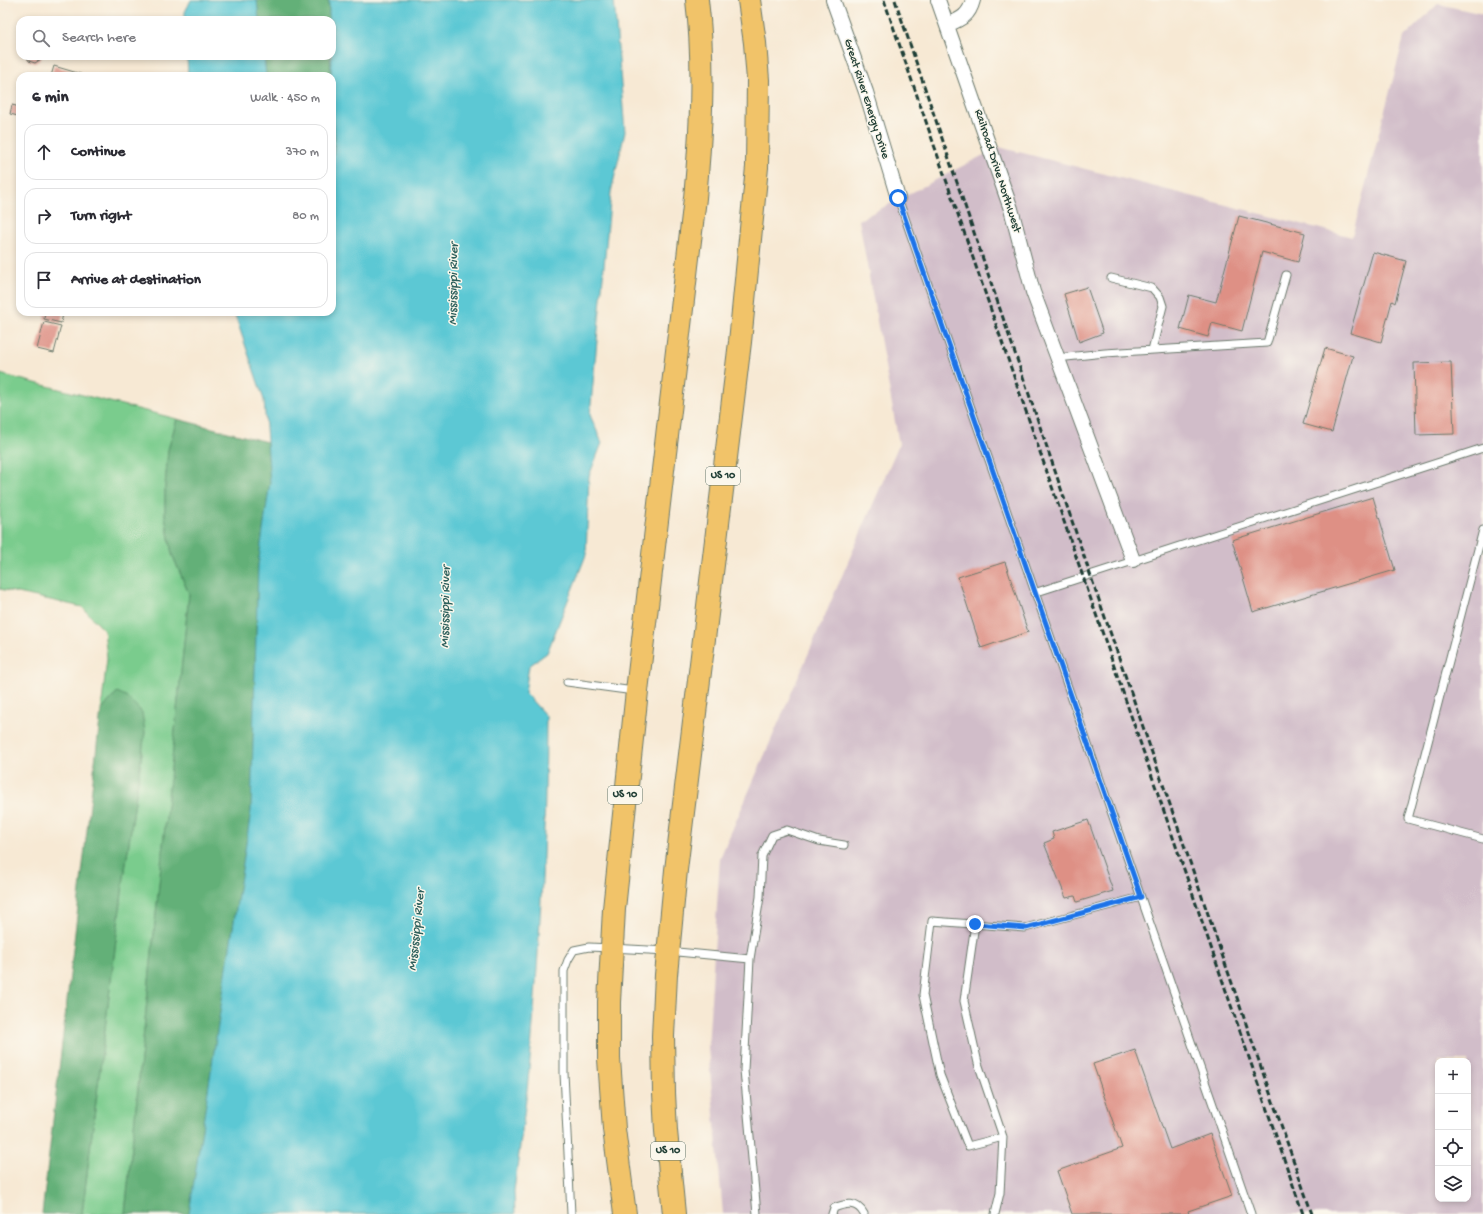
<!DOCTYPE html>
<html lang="en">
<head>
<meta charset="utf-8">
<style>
  :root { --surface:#fff; --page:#f2f2f3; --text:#2b2b33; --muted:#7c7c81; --line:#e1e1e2 }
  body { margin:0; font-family:"Gochi Hand",sans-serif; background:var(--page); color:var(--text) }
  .controls { position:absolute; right:12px; bottom:12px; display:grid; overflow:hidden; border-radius:8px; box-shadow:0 2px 6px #0003 }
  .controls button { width:36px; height:36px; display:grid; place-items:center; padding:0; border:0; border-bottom:1px solid var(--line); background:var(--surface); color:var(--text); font:20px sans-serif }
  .stop { position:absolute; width:12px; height:12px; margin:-9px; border:3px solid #1a73e8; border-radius:50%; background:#fff }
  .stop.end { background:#1a73e8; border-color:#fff; box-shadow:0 1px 4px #0008 }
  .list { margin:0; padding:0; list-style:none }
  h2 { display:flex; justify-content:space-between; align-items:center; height:52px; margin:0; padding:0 16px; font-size:17px }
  h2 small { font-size:13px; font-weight:400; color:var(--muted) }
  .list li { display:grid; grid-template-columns:26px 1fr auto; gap:12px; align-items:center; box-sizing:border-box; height:56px; margin:0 8px 8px; padding:0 8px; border:1px solid var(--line); border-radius:12px }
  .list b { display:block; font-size:15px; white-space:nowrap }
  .list em { font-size:13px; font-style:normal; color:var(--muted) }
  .icon { flex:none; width:22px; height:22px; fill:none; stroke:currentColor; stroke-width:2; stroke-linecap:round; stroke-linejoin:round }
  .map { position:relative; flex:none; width:1483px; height:1214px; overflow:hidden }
  .search { position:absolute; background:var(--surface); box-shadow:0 2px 6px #0003; left:16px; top:16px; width:320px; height:44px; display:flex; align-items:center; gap:10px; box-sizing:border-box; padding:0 14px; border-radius:12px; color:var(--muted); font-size:15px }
  .panel { position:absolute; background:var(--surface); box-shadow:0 2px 6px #0003; left:16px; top:72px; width:320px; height:244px; border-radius:12px }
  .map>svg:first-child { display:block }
  .industrial { fill:#d1bdc9; fill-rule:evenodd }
  .green { fill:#7acc8d; stroke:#4c8460 }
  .forest { fill:#63b078; stroke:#417656 }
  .water { fill:#5cc8d4; stroke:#3e8284 }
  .building { fill:#de9085 }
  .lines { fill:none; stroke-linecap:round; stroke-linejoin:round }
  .service-casing { stroke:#6b796c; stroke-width:9 }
  .minor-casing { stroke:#6b796c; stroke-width:16 }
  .trunk-casing { stroke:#6b796c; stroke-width:24 }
  .service { stroke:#fff; stroke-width:7 }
  .minor { stroke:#fff; stroke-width:14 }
  .trunk { stroke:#f1c369; stroke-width:22 }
  .rail { stroke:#1f3d34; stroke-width:3; stroke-dasharray:6 3; stroke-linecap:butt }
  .route { stroke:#1a73e8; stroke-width:5 }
  .labels { text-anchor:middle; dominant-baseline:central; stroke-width:3; stroke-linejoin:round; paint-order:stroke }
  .shield { fill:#fbf7ec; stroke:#61756b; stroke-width:1 }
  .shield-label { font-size:11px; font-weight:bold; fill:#1f3d34 }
  .street-label { font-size:12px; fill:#1f3d34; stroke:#fbf7ec }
  .water-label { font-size:13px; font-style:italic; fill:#2e605c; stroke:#fbf7ec }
</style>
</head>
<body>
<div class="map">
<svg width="1483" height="1214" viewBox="0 0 1483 1214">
  <rect width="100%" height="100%" fill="#fbf7ec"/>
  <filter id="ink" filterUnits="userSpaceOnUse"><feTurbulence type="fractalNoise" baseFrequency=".025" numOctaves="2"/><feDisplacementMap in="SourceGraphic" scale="8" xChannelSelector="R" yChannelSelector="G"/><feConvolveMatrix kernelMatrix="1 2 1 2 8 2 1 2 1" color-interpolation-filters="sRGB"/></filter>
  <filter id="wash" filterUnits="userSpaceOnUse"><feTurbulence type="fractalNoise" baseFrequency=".012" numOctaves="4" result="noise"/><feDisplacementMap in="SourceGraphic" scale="16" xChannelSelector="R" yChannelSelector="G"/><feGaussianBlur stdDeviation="0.9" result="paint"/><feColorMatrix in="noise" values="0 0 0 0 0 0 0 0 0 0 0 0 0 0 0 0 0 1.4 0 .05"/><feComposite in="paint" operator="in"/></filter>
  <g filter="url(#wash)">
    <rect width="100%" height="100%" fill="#f7e9d4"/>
    <!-- industrial -->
    <path class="industrial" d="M1438,4L1483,14V1214H723L708,1048L720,858L899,444L859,220L999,147L1352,237L1404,37ZM1438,1061H1468V1199H1438Z"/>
    <!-- green -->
    <path class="green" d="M0,374L177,419L168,450L165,487V516L172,554L189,594L125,1214H82L123,884L145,732L118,692L101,711L107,658L104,630L82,607L0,589Z"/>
    <!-- forest -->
    <path class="forest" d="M257,0H329V20H259Z
      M264,56H330L331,76H266Z
      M332,103L335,138L332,166Z
      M177,419L267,442L270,482L258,565L251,811L189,1214H125L189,594L172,554L165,516V487L168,450Z
      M117,692L126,696L142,712L145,732L123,884L82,1214H42L101,711Z"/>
    <!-- water -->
    <path class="water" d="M191,0H257L259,20H185V12Z
      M329,0H614L625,132L611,192L590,415L602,443L589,476L586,555L547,653L529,666L525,693L546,716C546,827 540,939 531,1050C527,1098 520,1145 514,1191L515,1214H189L251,811L258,565L270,482L264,400L234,312H332V166L335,138L332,103V76H331L332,20H329Z
      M187,56H264L266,76H188Z"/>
    <g id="blocks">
      <!-- building -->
      <path class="building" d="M26,56H42L41,59L35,63L29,61Z
        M54,66L81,74L80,76H51Z
        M12,105L20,107L18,116L10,114Z
        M1239,216L1305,233L1298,262L1262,252L1242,331L1212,323L1208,337L1180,329L1189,295L1216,302Z
        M1373,252L1406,261L1395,303L1392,301L1381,342L1350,333Z
        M1087,287L1103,333L1079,342L1064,294Z
        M45,312L63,314L61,323L44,319Z
        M44,322L61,326L54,353L37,349Z
        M1325,348L1353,356L1332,432L1303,424Z
        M1451,362L1454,434L1416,435L1414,363Z
        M1373,497L1395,570L1253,612L1232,540Z
        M1005,562L1028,632L981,648L958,577Z
        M1088,820L1113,891L1077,902L1075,896L1066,898L1044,843L1054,839L1052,832Z
        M1135,1050L1170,1149L1210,1134L1232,1196L1188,1211L1189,1214H1072L1057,1171L1122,1148L1093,1064Z"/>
    </g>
  </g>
  <g filter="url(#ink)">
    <use href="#blocks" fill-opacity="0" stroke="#6b796c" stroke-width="1"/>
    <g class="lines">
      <defs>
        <path id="service" d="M898,198L1251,1214
          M1111,278L1152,288L1160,297L1163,306L1152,350
          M1057,358L1105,353L1267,343L1286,275
          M1483,530L1408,819L1483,839
          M1034,593L1483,448
          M567,682L634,691
          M975,924L964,1001L978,1063L1003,1137
          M571,1214L564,1073V971L568,960L574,950L589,947L611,948L667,951L750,959
          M757,1214L744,1070L750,959L760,897L762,856L772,835L787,830L819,841L844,845
          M832,1214L834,1208C846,1203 857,1201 864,1214
          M995,1214L1000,1193L1003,1137L968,1146L940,1075L923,995L932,921L1025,928L1141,897"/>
        <path id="minor" d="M833,0L866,92L898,198
          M938,0L1011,209L1033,292L1133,560
          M947,25C961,19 969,16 973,0"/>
        <path id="trunk" d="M625,1214L614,1129L609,1059V1002L614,909L637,691L695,198C701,133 705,66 697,0
          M674,1214L666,1131L664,1093L663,1036L666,975L676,870L740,342L757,167L758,80L755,43L749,0"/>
      </defs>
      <!-- service casing -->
      <use href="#service" class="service-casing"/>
      <!-- minor casing -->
      <use href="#minor" class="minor-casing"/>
      <!-- trunk casing -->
      <use href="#trunk" class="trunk-casing"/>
      <!-- service -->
      <use href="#service" class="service"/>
      <!-- minor -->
      <use href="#minor" class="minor"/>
      <!-- trunk -->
      <use href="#trunk" class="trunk"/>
      <!-- rail -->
      <path class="rail" d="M884,0L1303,1214
        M895,0L1090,574L1312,1214"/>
    </g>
  </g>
  <g class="lines" filter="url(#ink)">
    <!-- route -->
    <path class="route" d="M898,198L1141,897L1026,928L975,924"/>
  </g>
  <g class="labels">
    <!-- shield labels -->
    <g class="shield">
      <rect x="706" y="467" width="34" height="18" rx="3"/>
      <rect x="608" y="786" width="34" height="18" rx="3"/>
      <rect x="651" y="1142" width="34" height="18" rx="3"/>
    </g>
    <g class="shield-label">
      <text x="723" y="476">US 10</text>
      <text x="625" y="795">US 10</text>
      <text x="668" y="1151">US 10</text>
    </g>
    <!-- street labels -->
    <g class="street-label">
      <text transform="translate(866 99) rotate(72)">Great River Energy Drive</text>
      <text transform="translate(997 171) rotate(72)">Railroad Drive Northwest</text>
    </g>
    <!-- water labels -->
    <g class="water-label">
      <text transform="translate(454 284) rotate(-89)">Mississippi River</text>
      <text transform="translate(446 607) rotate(-89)">Mississippi River</text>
      <text transform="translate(417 930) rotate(-84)">Mississippi River</text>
    </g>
  </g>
</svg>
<div class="controls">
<button>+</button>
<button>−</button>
<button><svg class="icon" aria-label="locate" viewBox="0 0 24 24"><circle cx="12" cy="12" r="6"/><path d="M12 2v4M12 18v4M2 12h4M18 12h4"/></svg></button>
<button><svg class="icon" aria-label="layers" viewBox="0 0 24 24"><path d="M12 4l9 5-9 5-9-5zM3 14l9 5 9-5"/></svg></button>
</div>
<div class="stop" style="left:898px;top:198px"></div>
<div class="stop end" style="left:975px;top:924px"></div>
<div class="search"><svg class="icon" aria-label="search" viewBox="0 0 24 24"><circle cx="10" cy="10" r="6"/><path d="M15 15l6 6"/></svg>Search here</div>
<section class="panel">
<h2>6 min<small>Walk · 450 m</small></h2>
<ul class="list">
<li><svg class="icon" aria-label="ahead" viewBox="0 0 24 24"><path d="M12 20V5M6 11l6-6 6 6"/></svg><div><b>Continue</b></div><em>370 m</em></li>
<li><svg class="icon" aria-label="right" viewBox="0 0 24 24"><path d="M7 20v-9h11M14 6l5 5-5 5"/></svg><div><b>Turn right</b></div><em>80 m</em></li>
<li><svg class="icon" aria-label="arrive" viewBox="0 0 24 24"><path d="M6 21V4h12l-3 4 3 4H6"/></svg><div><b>Arrive at destination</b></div></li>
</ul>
</section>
</div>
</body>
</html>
